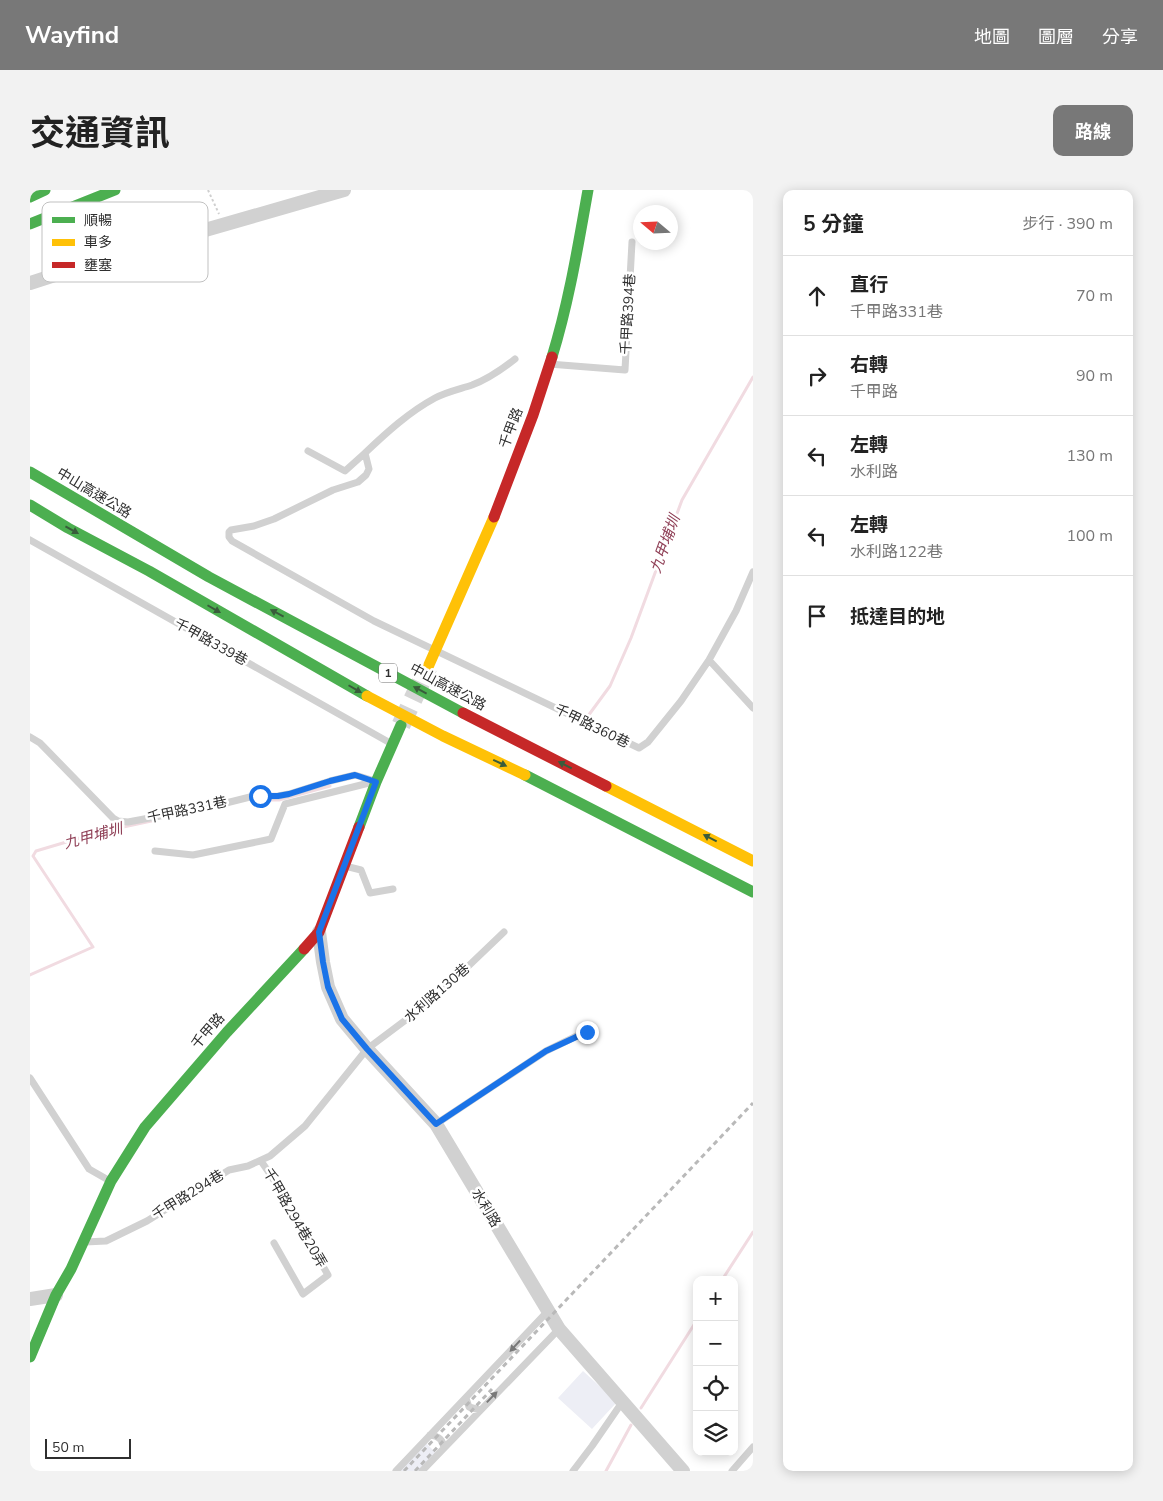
<!DOCTYPE html>
<html lang="zh-TW">
<head>
<meta charset="utf-8">
<style>
  :root { --surface:#fff; --page:#f2f2f2; --text:#222; --muted:#767676; --line:#e0e0e0; --accent:#787878 }
  body { margin:0; font-family:"Nunito Sans","Noto Sans TC",sans-serif; background:var(--page); color:var(--text) }
  .controls { position:absolute; right:15px; bottom:15px; display:grid; overflow:hidden; border-radius:10px; box-shadow:0 2px 12px #0003 }
  .controls button { width:45px; height:45px; display:grid; place-items:center; padding:0; border:0; border-bottom:1px solid var(--line); background:var(--surface); color:var(--text); font:25px sans-serif }
  .compass { position:absolute; left:603px; top:15px; width:45px; height:45px; border-radius:50%; background:var(--surface); box-shadow:0 2px 12px #0003; rotate:289deg }
  .scale { position:absolute; left:15px; bottom:12px; width:86px; box-sizing:border-box; padding-left:5px; border:2px solid #2f2f2f; border-top:0; font-size:14px; line-height:18px; white-space:nowrap; color:#2f2f2f; -webkit-text-stroke:4px #fff; paint-order:stroke }
  .stop { position:absolute; width:15px; height:15px; margin:-11px; border:4px solid #1a73e8; border-radius:50%; background:#fff }
  .stop.end { background:#1a73e8; border-color:#fff; box-shadow:0 1px 5px #0008 }
  .list { margin:0; padding:0; list-style:none }
  h2 { display:flex; justify-content:space-between; align-items:center; height:65px; margin:0; padding:0 20px; font-size:21px }
  h2 small { font-size:16px; font-weight:400; color:var(--muted) }
  .list li { display:grid; grid-template-columns:32px 1fr auto; gap:15px; align-items:center; box-sizing:border-box; height:80px; padding:0 20px; border-top:1px solid var(--line) }
  .list b { display:block; font-size:19px; white-space:nowrap }
  .list p { margin:0; font-size:16px; white-space:nowrap; color:var(--muted) }
  .list em { font-size:16px; font-style:normal; color:var(--muted) }
  .icon { flex:none; width:28px; height:28px; fill:none; stroke:currentColor; stroke-width:2; stroke-linecap:round; stroke-linejoin:round }
  .map { position:relative; flex:none; width:723px; height:1281px; overflow:hidden; border-radius:10px }
  header { display:flex; align-items:center; gap:30px; box-sizing:border-box; height:70px; padding:0 25px; background:var(--accent); color:#fff }
  header strong { font-size:24px }
  nav { display:flex; gap:28px; margin-inline-start:auto; font-size:18px }
  .intro { display:flex; align-items:center; justify-content:space-between; box-sizing:border-box; height:120px; padding:0 30px }
  h1 { margin:0; font-size:35px }
  .button { padding:12px 22px; border-radius:10px; background:var(--accent); color:#fff; font-size:18px; font-weight:700 }
  main { display:flex; gap:30px; padding:0 30px }
  aside { flex:1; background:var(--surface); border-radius:10px; box-shadow:0 2px 12px #0003 }
  .map>svg:first-child { display:block }
  .green { fill:#edeef5 }
  .lines { fill:none; stroke-linecap:round; stroke-linejoin:round }
  .stream { stroke:#f1dbe1; stroke-width:3 }
  .secondary-tunnel { stroke:#d5d5d5; stroke-width:19; stroke-dasharray:19 9; stroke-linecap:butt }
  .path { stroke:#cfcfcf; stroke-width:2; stroke-dasharray:2.5 2.5; stroke-linecap:butt }
  .lane { stroke:#d1d1d1; stroke-width:7 }
  .street { stroke:#d1d1d1; stroke-width:14 }
  .fast { stroke:#4caf50; stroke-width:11 }
  .slow { stroke:#ffc107; stroke-width:11 }
  .jam { stroke:#c62828; stroke-width:11 }
  .rail { stroke:#b9b9b9; stroke-width:3; stroke-dasharray:5 4; stroke-linecap:butt }
  .oneway { fill:#395c3b }
  .oneway2 { fill:#787878 }
  .route { stroke:#1a73e8; stroke-width:6 }
  .labels { text-anchor:middle; dominant-baseline:central; stroke-width:5; stroke-linejoin:round; paint-order:stroke }
  .shield { fill:#fff; stroke:#6d6d6d; stroke-width:1 }
  .shield-label { font-size:12px; font-weight:bold; fill:#2f2f2f }
  .street-label { font-size:14px; fill:#2f2f2f; stroke:#fff }
  .water-label { font-size:15px; font-style:italic; fill:#8f3f56; stroke:#fff }
  .key { fill:#fff; stroke:#c1c1c1; stroke-width:1 }
  .key-label { font-size:14px; fill:#2f2f2f }
</style>
</head>
<body>
<header>
<strong>Wayfind</strong>
<nav><a>地圖</a><a>圖層</a><a>分享</a></nav>
</header>
<div class="intro"><h1>交通資訊</h1><a class="button">路線</a></div>
<main>
<div class="map">
<svg width="723" height="1281" viewBox="0 0 723 1281">
  <rect width="100%" height="100%" fill="#fff"/>
  <!-- green -->
  <path class="green" d="M553,1181L587,1212L562,1239L528,1208Z
    M396,1253L406,1263L389,1281H369Z"/>
  <g class="lines">
    <!-- stream -->
    <path class="stream" d="M558,526L580,496L601,448L652,310L723,187
      M237,610H249L300,596
      M0,785L63,757L3,666L6,661L70,642L126,630
      M692,1090L723,1042
      M611,1218L667,1130
      M576,1281L601,1235"/>
    <!-- secondary-tunnel -->
    <path class="secondary-tunnel" d="M371,535L398,477"/>
    <!-- path -->
    <path class="path" d="M178,0L189,24"/>
    <!-- lane -->
    <path class="lane" d="M485,169C471,180 458,189 442,195C430,199 416,202 405,208C379,222 356,243 335,263L339,279L336,285L328,292L303,300L244,329L224,336L201,340L199,342V347L202,351L344,431L609,558L618,552L651,511L679,470L706,421L723,382
      M519,174L595,180L602,52
      M278,261L315,281L335,263
      M0,350L362,554
      M679,470L723,518
      M0,547L10,553L83,628L88,631L98,632L184,616L220,607L248,606L259,604L300,591L325,585L345,591
      M125,661L163,665L241,649L255,614L343,592
      M315,676L331,680L340,703L363,699
      M0,888L59,979L80,991
      M406,934L516,861L557,841
      M231,971L242,987L298,1085L273,1104L244,1053
      M55,1052L76,1051L117,1031L199,980L218,976L240,966L275,936L337,859L405,808L474,742
      M436,1208L439,1217L450,1220
      M400,1245C409,1246 413,1250 414,1258
      M366,1281L518,1121
      M392,1281L529,1139
      M543,1281L562,1256L593,1211
      M702,1281L723,1257"/>
    <!-- street -->
    <path class="street" d="M0,93L71,70L314,0
      M289,742L293,772L298,797L312,829L337,859L406,934L529,1139L653,1281
      M0,1109L26,1105"/>
    <!-- fast -->
    <path class="fast" d="M0,7L15,0
      M0,34L85,0
      M522,167C539,112 548,56 558,0
      M0,282L179,387L433,523
      M0,315L38,338L119,381L337,506
      M495,585L723,702
      M329,637L346,592L371,535
      M0,1167L26,1105L41,1079L81,991L115,937L197,842L274,759"/>
    <!-- slow -->
    <path class="slow" d="M398,477L464,327
      M337,506L413,546L495,585
      M576,596L723,671"/>
    <!-- jam -->
    <path class="jam" d="M464,327L503,225L522,167
      M433,523L576,596
      M274,759L289,742L329,637"/>
    <!-- rail -->
    <path class="rail" d="M374,1281L723,913
      M385,1281L462,1199"/>
  </g>
  <!-- one-way arrows -->
  <defs><path id="oneway-solid" d="M-6-.8H1V-3.2L6.5 0L1 3.2V.8H-6Z" transform="scale(1.25)"/></defs>
  <g class="oneway">
    <use href="#oneway-solid" transform="translate(42 340) rotate(29)"/>
    <use href="#oneway-solid" transform="translate(184 419) rotate(30)"/>
    <use href="#oneway-solid" transform="translate(247 423) rotate(-152)"/>
    <use href="#oneway-solid" transform="translate(325 499) rotate(30)"/>
    <use href="#oneway-solid" transform="translate(390 500) rotate(-152)"/>
    <use href="#oneway-solid" transform="translate(470 573) rotate(25)"/>
    <use href="#oneway-solid" transform="translate(535 575) rotate(-153)"/>
    <use href="#oneway-solid" transform="translate(680 648) rotate(-153)"/>
  </g>
  <g class="oneway2">
    <use href="#oneway-solid" transform="translate(485 1156) rotate(133)"/>
    <use href="#oneway-solid" transform="translate(462 1207) rotate(-46)"/>
  </g>
  <g class="lines">
    <!-- route -->
    <path class="route" d="M230,606H248L259,604L300,591L325,585L346,592L289,742L293,772L298,797L312,829L337,859L406,934L516,861L557,842"/>
  </g>
  <g class="labels">
    <!-- shield labels -->
    <rect class="shield" x="349" y="473.5" width="18" height="19" rx="4"/>
    <g class="shield-label">
      <text x="358" y="483">1</text>
    </g>
    <!-- street labels -->
    <g class="street-label">
      <text transform="translate(598 124) rotate(-87)">千甲路394巷</text>
      <text transform="translate(481 238) rotate(-69)">千甲路</text>
      <text transform="translate(64 303) rotate(31)">中山高速公路</text>
      <text transform="translate(181 452) rotate(29)">千甲路339巷</text>
      <text transform="translate(418 497) rotate(28)">中山高速公路</text>
      <text transform="translate(562 536) rotate(26)">千甲路360巷</text>
      <text transform="translate(157 620) rotate(-12)">千甲路331巷</text>
      <text transform="translate(407 803) rotate(-41)">水利路130巷</text>
      <text transform="translate(178 841) rotate(-49)">千甲路</text>
      <text transform="translate(158 1005) rotate(-32)">千甲路294巷</text>
      <text transform="translate(456 1018) rotate(59)">水利路</text>
      <text transform="translate(265 1028) rotate(60)">千甲路294巷20弄</text>
    </g>
    <!-- water labels -->
    <g class="water-label">
      <text transform="translate(635 354) rotate(-70)">九甲埔圳</text>
      <text transform="translate(63 646) rotate(-15)">九甲埔圳</text>
    </g>
  </g>
  <!-- legend -->
  <rect x="12" y="12" width="166" height="80" rx="8" class="key"/>
  <rect x="22" y="27" width="23" height="6" fill="#4caf50"/>
  <rect x="22" y="49" width="23" height="7" fill="#ffc107"/>
  <rect x="22" y="72" width="23" height="6" fill="#c62828"/>
  <g class="key-label">
    <text x="54" y="35">順暢</text>
    <text x="54" y="57">車多</text>
    <text x="54" y="80">壅塞</text>
  </g>
</svg>
<div class="controls">
<button>+</button>
<button>−</button>
<button><svg class="icon" aria-label="locate" viewBox="0 0 24 24"><circle cx="12" cy="12" r="6"/><path d="M12 2v4M12 18v4M2 12h4M18 12h4"/></svg></button>
<button><svg class="icon" aria-label="layers" viewBox="0 0 24 24"><path d="M12 4l9 5-9 5-9-5zM3 14l9 5 9-5"/></svg></button>
</div>
<svg class="compass" viewBox="-18 -18 36 36"><path d="M0-13l5 13h-10z" fill="#e53935"/><path d="M0 13l5-13h-10z" fill="#767676"/></svg>
<div class="scale">50 m</div>
<div class="stop" style="left:230px;top:606px"></div>
<div class="stop end" style="left:557px;top:842px"></div>
</div>
<aside>
<h2>5 分鐘<small>步行 · 390 m</small></h2>
<ul class="list">
<li><svg class="icon" aria-label="ahead" viewBox="0 0 24 24"><path d="M12 20V5M6 11l6-6 6 6"/></svg><div><b>直行</b><p>千甲路331巷</p></div><em>70 m</em></li>
<li><svg class="icon" aria-label="right" viewBox="0 0 24 24"><path d="M7 20v-9h11M14 6l5 5-5 5"/></svg><div><b>右轉</b><p>千甲路</p></div><em>90 m</em></li>
<li><svg class="icon" aria-label="left" viewBox="0 0 24 24"><path d="M17 20v-9H6M10 6l-5 5 5 5"/></svg><div><b>左轉</b><p>水利路</p></div><em>130 m</em></li>
<li><svg class="icon" aria-label="left" viewBox="0 0 24 24"><path d="M17 20v-9H6M10 6l-5 5 5 5"/></svg><div><b>左轉</b><p>水利路122巷</p></div><em>100 m</em></li>
<li><svg class="icon" aria-label="arrive" viewBox="0 0 24 24"><path d="M6 21V4h12l-3 4 3 4H6"/></svg><div><b>抵達目的地</b></div></li>
</ul>
</aside>
</main>
</body>
</html>
